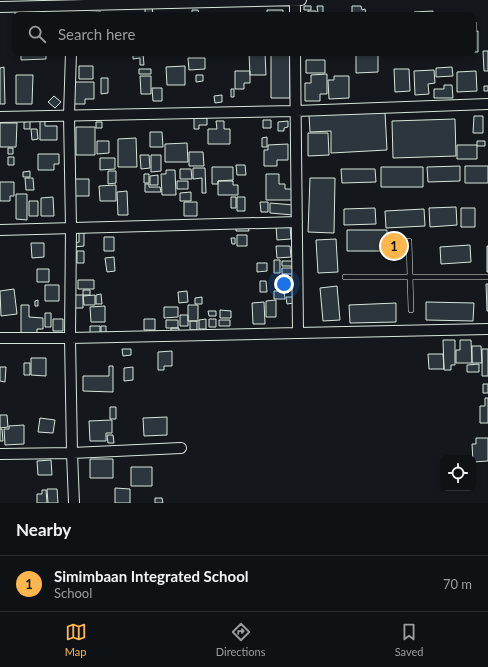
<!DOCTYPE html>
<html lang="en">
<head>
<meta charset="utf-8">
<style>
  :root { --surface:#0f1215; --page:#1d2022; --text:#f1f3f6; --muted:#9b9ea0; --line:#2f3234; --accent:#ffb74d }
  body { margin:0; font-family:Lato,sans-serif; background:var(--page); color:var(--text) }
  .controls { position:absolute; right:12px; bottom:12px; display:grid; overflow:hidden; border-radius:8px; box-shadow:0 2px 6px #0003 }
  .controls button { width:36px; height:36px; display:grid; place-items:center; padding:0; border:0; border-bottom:1px solid var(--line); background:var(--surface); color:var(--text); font:20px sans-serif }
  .you { position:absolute; left:284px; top:284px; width:14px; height:14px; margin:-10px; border:3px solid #fff; border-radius:50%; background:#1a73e8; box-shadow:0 0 0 6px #1a73e833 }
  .badge { display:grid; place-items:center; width:26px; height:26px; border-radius:50%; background:var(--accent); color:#111; font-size:13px; font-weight:700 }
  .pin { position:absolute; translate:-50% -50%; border:2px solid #fff; box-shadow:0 1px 4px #0006 }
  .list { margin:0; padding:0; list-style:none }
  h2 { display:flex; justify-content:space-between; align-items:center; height:52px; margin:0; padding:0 16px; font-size:17px }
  h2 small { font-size:13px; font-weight:400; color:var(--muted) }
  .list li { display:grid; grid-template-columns:26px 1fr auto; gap:12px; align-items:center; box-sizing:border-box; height:56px; padding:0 16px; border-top:1px solid var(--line) }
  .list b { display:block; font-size:15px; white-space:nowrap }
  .list p { margin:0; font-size:13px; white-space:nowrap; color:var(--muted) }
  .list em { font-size:13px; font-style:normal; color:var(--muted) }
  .icon { flex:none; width:22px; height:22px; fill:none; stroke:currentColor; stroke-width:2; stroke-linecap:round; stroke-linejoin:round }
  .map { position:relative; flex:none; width:488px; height:503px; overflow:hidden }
  .search { position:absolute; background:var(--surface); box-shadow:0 2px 6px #0003; left:12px; right:12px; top:12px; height:44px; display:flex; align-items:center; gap:10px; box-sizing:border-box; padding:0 14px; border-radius:8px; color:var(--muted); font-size:15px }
  .sheet { height:108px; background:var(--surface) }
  nav { display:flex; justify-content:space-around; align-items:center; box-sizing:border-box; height:56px; border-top:1px solid var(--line); background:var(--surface); font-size:11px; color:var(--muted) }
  nav a { display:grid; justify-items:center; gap:2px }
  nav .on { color:var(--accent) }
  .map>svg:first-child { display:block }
  .building { fill:#2c363c; stroke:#d8e6dc }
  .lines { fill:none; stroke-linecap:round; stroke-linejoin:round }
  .lane-casing { stroke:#d8e6dc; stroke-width:6 }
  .street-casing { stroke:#d8e6dc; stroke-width:12 }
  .lane { stroke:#14181c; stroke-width:5 }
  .street { stroke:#14181c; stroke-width:10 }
</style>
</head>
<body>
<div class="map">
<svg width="488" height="503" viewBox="0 0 488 503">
  <rect width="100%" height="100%" fill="#14181c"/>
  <!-- building -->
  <path class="building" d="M145,6H152L153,15H145Z
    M304,6H311V10H304Z
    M317,6H323V14H318Z
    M352,6H361L362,10L365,9L366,15H352Z
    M192,10H198L199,13H204V15H192Z
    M267,10H283V15H267Z
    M308,11H316V15H308Z
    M433,11V15H414V12Z
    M101,12V15H76V13Z
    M15,13H26V15H15V30Z
    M412,13V15H393V14Z
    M473,22H476V30H473Z
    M473,31H478V52H473Z
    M483,51H488V71H484Z
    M21,53H46V59L21,60Z
    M133,53H143L144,65H140V58L133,59Z
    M249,53H265L266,75H250Z
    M271,53H290V98H271Z
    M356,53H378V72L356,73Z
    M188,58H205V69L189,70Z
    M306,60H325V73H306Z
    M79,66H93V79H79Z
    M185,66V85H167L166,67Z
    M4,67L5,104H0V68Z
    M452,67L453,76L436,77V68Z
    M139,69H151V74H139Z
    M394,69H409L410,91L395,92Z
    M434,70L435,83L428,84L429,94L415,95L414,71Z
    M235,71H250V83H244V89H235Z
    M476,71L477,91L457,92V72Z
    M327,74V94H320V101H305V83H311V75Z
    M16,75H33L32,104H16Z
    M196,75H203V81L196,82Z
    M140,76H151V94H141Z
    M334,76H349V98L329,99L328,80H334Z
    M101,78H108V93L101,94Z
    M72,82H94V99H85V104H72Z
    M444,85H452L453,98H434V89H444Z
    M484,86H488V91H484Z
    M152,88H162V101H153Z
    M231,89H234V97H231Z
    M222,95V102L215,103L214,96Z
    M54,96L61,102L55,108L48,102Z
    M385,112L387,150L331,153V131L310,132L309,115Z
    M474,116H483V133H473Z
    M194,118H207V125H199V129H194Z
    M455,119L456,156L393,158L392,121Z
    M40,120H45V126H57V140H40Z
    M263,120H271V128H263Z
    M30,121V129H24V122Z
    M216,121H224V129H230V144H208V129H217Z
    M288,121V127L284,128V131H278V122Z
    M96,122H102V128H96Z
    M0,123H17L16,147H0Z
    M76,127H95V155H76Z
    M31,129H37L38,139L32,140Z
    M150,132H162L163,147H150Z
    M308,133H328L329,155L308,156Z
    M267,137V147H262V138Z
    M136,138L137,167H118V139Z
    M97,141H109V153L97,154Z
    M477,141H485V146H477Z
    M187,143L188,162H165V144Z
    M288,144V160H277V166H264V150H268V145Z
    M457,145H477V159H457Z
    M8,148H13V154H8Z
    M189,152H203L204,166H189Z
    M38,154H59V164H54V170H38Z
    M140,155H149L150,168L141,169Z
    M151,155H161V171L151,172Z
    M8,157H14V165H8Z
    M100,158H115V169L100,170Z
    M236,165H245L246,175H237Z
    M460,166V181L428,182L427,167Z
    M465,166H488V183H465Z
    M212,167H233V180L218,181V184H212Z
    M381,167H423V187H381Z
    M193,168H205L206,193H202V178L193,179Z
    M180,169H191L192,179H180Z
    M341,169H375L376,182L342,183Z
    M166,170H175L176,195H162L161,174H166Z
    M30,171V177H23V172Z
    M108,171H116V183L108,184Z
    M144,174H149V183H144Z
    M266,174H279V184H285V189H293V200H266Z
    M158,175V185H150V176Z
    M25,178H33L34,190H26Z
    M310,178H335L334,233L308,232Z
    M75,179H89V196H75Z
    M177,181H188V189H177Z
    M218,181H233V185H238V195H218Z
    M0,182H14V196H10V201H0Z
    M145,184H149V187H160L161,192H145Z
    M116,185V201H100L99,186Z
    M127,191L128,215H118L117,192Z
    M191,192V201H180V193Z
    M16,194H27V220L16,219Z
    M53,197L54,216H41V198Z
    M231,197H236V208H231Z
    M237,197H245V211H237Z
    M29,201H38V216H29Z
    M184,202H197V216H184Z
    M260,202H268V212H261Z
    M270,203L294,205L293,215L270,213Z
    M456,207L457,225L430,227L429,208Z
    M375,208L376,224L344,225V209Z
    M461,208H475V227H461Z
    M424,209L425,226L386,228L385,211Z
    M236,225H248L249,231H236Z
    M290,225L291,239L277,240L276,226Z
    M347,230H387V251H347Z
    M84,231V246L74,247V243L79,242V232Z
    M237,235H247V246H237Z
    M104,237H114V251H104Z
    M231,238H235V244H232Z
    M336,239L338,272L318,273L316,240Z
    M31,243H44V257L32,258Z
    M470,245L471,262L441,264L440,247Z
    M276,246H290L291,257L277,258Z
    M487,246H488V272H487Z
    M77,251H84V263H77Z
    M114,257L115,271L107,272L105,258Z
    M274,260H280V273H274Z
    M282,261H295V266H282Z
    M257,263H267V271L257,272Z
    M282,268H295V274H282Z
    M37,269H49V282H37Z
    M280,276H286V281H280Z
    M78,280H94V289H78Z
    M260,281H266L267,292H260Z
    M486,284H488V311H487Z
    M45,285H59V301H45Z
    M337,286L340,320L323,321L320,288Z
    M14,289L17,314L1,316L0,291Z
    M83,290H90V295H83Z
    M187,291L188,302L179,303L178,292Z
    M274,291H284L285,299H274Z
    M101,294L102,304H96V295Z
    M73,295H83V308H74Z
    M95,295V305H84L83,296Z
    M202,297V304H195V298Z
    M286,297H294V303L287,304Z
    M38,300V306H35V301Z
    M276,300V317H266V301Z
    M264,302L265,324H253L252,303Z
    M426,302L474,303L473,321L426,320Z
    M396,303V322L350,323L349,305Z
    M21,305H29V317L43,318V329H37V335H21Z
    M188,305H198V321H188Z
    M105,306V322H91L90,307Z
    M164,307H178V317L164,318Z
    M220,310L231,311V318H220Z
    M208,311H216V316H209Z
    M45,313H51V327H45Z
    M180,315H188V326H180Z
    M53,319H63V331H53Z
    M144,319H155V330H144Z
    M206,319V329H199V320Z
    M209,319H216V327H209Z
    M166,320H178V328H166Z
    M219,320H230V326H219Z
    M190,321H197V330H190Z
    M90,326H100V337H90Z
    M101,326H106V336H101Z
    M171,328H179V334H171Z
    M443,340H455V365H451V370H444Z
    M460,340H471L472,363H456V350H460Z
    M472,346H481L482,363H472Z
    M122,349H131V355L123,356Z
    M482,349H488V376H482Z
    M172,351V366H164V370H158V352Z
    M428,354H443L444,369H429Z
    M31,358H46V376L31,375Z
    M24,363H30V375H24Z
    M479,364V372H467V365Z
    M109,366H113V392L83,391V376H109Z
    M0,367H6L5,382L0,381Z
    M133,367V380L124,381V368Z
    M483,384H488V393H483Z
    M485,398H488V423H480V406H485Z
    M110,407H116V419H110Z
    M0,415H7L8,427L0,428Z
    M167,417V435L144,436L143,418Z
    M40,418L55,420L53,433L38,432Z
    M112,420V433H106V441H90L89,421Z
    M24,425V444L5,445L4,429H9V426Z
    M0,429H2L3,441H0Z
    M107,435H113L114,443H108Z
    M476,438H488V461L473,462L472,444H476Z
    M90,459H113V478H90Z
    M51,460L52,475H38L37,461Z
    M131,467H152V486H131Z
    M115,488L130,489V503H115Z
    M47,489H57L58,503H48Z
    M42,490H46L47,503H37V494H42Z
    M155,498H162L163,503H155Z"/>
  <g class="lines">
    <defs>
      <path id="lane" d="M409,241L411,310
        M345,277H488"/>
      <path id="street" d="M295,0V15
        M0,7L301,0
        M71,53L69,115L71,228L70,338L72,453L74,503
        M295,53L298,333
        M0,117L296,111L488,104
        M0,230L297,222
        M0,338H70L298,333L488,329
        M0,454L72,453L181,448"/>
    </defs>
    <!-- lane casing -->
    <use href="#lane" class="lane-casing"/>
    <!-- street casing -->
    <use href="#street" class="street-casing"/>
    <!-- lane -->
    <use href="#lane" class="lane"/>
    <!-- street -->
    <use href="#street" class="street"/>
  </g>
</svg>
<div class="controls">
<button><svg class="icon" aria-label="locate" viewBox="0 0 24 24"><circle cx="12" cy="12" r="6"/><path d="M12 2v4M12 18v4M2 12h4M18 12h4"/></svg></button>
</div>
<div class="you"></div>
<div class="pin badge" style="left:394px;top:246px">1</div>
<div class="search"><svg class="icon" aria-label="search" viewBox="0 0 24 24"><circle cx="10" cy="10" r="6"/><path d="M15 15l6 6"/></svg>Search here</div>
</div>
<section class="sheet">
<h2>Nearby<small></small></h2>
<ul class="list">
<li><span class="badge">1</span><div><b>Simimbaan Integrated School</b><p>School</p></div><em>70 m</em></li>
</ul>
</section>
<nav>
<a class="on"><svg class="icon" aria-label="map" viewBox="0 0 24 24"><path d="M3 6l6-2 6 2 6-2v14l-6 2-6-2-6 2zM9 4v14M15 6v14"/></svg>Map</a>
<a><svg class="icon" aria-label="directions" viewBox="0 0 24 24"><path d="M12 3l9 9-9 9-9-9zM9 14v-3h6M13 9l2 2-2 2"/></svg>Directions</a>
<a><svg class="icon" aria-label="saved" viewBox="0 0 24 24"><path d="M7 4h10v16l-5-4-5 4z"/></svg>Saved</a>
</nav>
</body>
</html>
